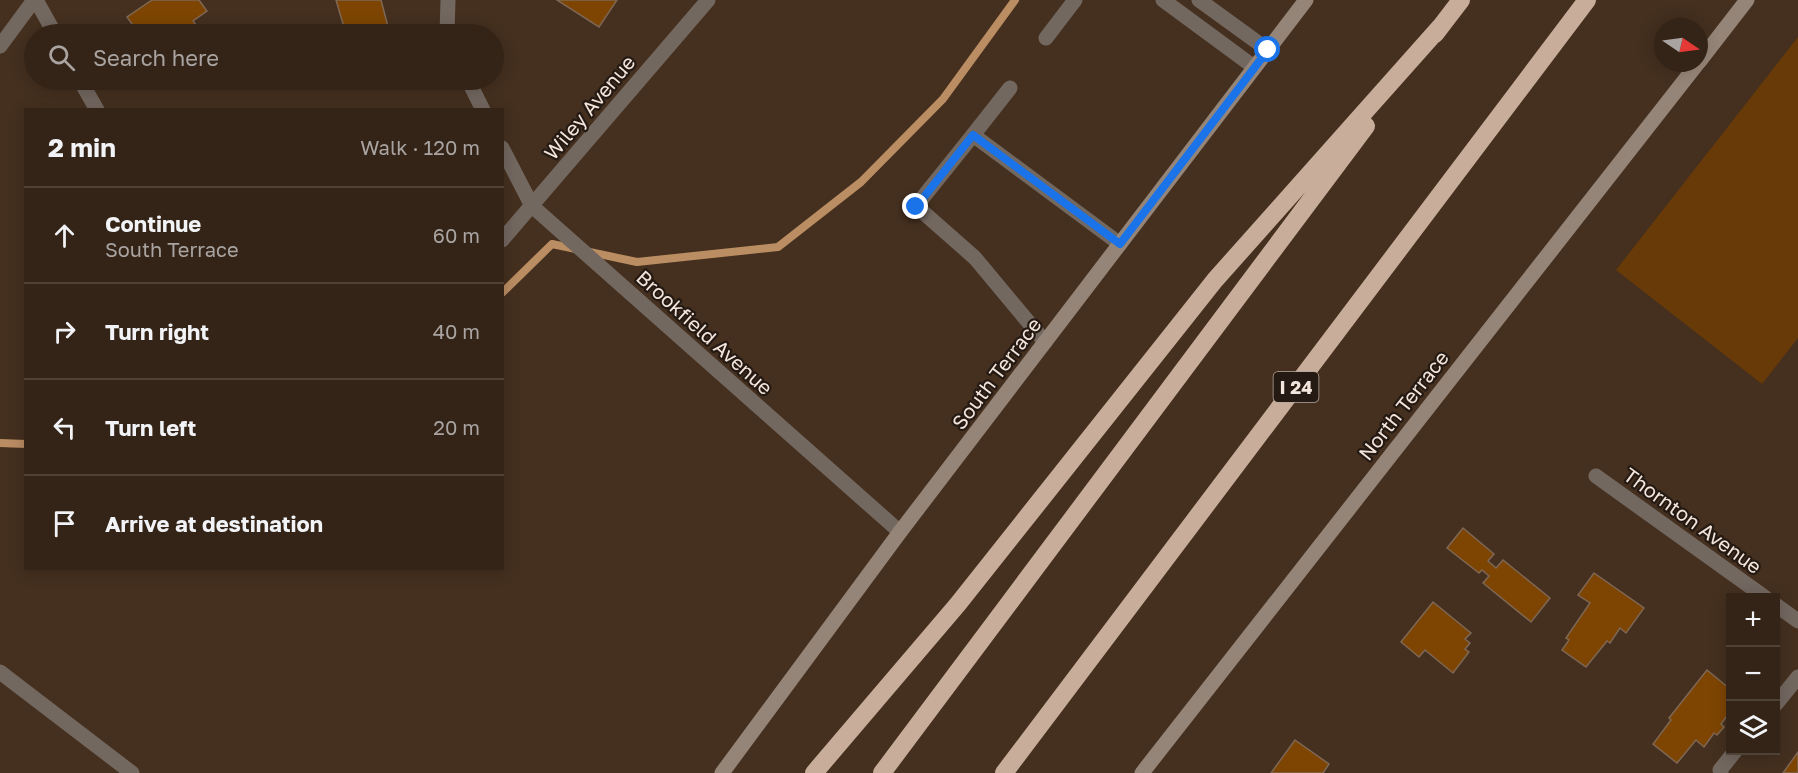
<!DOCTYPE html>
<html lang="en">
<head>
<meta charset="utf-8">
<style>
  :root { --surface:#342417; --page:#3f3024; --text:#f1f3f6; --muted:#a9a4a1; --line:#4e4136 }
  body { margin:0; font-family:"Golos Text",sans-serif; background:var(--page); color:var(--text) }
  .controls { position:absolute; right:18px; bottom:18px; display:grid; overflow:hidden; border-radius:0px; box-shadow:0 3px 15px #0003 }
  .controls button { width:54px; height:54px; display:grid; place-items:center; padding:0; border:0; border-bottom:2px solid var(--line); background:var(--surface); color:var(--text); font:30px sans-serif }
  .compass { position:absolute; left:1654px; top:18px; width:54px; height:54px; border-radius:50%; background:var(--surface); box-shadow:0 3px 15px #0003; rotate:103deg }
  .stop { position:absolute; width:18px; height:18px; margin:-14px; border:4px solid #1a73e8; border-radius:50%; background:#fff }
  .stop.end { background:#1a73e8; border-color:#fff; box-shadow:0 2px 6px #0008 }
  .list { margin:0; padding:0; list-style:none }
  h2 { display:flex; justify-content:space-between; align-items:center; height:78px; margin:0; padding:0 24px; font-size:26px }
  h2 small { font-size:20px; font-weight:400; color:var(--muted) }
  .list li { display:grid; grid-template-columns:39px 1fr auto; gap:18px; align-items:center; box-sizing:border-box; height:96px; padding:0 24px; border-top:2px solid var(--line) }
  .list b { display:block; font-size:22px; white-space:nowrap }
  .list p { margin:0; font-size:20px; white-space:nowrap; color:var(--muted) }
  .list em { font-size:20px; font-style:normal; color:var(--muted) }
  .icon { flex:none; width:33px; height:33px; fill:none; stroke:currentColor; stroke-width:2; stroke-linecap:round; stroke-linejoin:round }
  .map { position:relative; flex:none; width:1798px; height:773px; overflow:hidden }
  .search { position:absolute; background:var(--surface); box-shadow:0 3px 15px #0003; left:24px; top:24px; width:480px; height:66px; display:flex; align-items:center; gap:15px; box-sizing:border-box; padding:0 21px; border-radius:33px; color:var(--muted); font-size:22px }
  .panel { position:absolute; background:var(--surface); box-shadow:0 3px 15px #0003; left:24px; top:108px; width:480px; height:462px; border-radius:0px }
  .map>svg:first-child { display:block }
  .green { fill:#683a08 }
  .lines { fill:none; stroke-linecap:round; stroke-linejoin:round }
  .stream { stroke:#bb8d63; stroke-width:8 }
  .building { fill:#7e4502; stroke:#7e6754; stroke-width:1.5 }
  .lane { stroke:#736860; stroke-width:15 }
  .street { stroke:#736860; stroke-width:15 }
  .secondary { stroke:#958578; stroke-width:15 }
  .highway { stroke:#c8ae9a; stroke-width:18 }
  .route { stroke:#1a73e8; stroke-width:8 }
  .labels { text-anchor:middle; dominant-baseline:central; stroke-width:4.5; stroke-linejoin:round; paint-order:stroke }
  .shield { fill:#241a13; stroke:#b5a89f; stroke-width:1.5 }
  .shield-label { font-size:18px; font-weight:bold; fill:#f3e5db }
  .street-label { font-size:20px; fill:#f3e5db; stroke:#241a13 }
</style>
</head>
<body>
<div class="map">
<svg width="1798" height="773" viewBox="0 0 1798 773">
  <rect width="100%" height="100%" fill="#45301f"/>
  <!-- green -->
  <path class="green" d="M1798,37V338L1762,384L1616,270Z"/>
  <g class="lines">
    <!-- stream -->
    <path class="stream" d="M502,293L552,244L637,262L778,247L861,182L943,99L1015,0
      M0,443L26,444"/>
  </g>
  <!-- building -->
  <path class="building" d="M152,0H199L207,11L193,21L203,34H139L127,17Z
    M336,0H381L390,34H346Z
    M557,0H617L599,27Z
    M178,80H196L184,88Z
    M1463,528L1494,554L1488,561L1496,568L1503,560L1550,598L1531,622L1483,583L1489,576L1482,570L1479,573L1447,548Z
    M1594,573L1644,608L1626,633L1620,628L1610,643L1607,641L1586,667L1562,650L1569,640L1566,638L1590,603L1578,595Z
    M1433,602L1471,633L1465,639L1470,643L1465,649L1469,652L1453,673L1425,650L1419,657L1401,642Z
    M1707,670L1730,689V712L1721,724L1724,727L1717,735L1714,733L1704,747L1696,740L1677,763L1653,744L1671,720L1669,718Z
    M1295,740L1329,764L1323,773H1271Z
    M1798,752V773H1783Z"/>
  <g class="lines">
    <!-- lane -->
    <path class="lane" d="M1163,0L1254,67
      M1199,0L1268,50
      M1046,38L1075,0
      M973,135L1010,88
      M1045,342L975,258L916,206L973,135L1120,244
      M1776,704L1798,677
      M1721,773L1720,770L1736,750"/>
    <!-- street -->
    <path class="street" d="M36,0L55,34
      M447,34L448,0
      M0,46L34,0
      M80,80L97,110
      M468,80L483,110
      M502,148L532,206L900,532
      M502,240L708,0
      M1596,476L1766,598
      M1776,605L1798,621
      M0,672L132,773"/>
    <!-- secondary -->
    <path class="secondary" d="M1699,62L1747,0
      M722,773L900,532L1306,0
      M1142,773L1698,63"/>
    <!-- highway -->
    <path class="highway" d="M1435,34L1461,0
      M814,773L958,604L1215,280L1441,26
      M882,773L1366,126
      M1004,773L1587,0"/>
  </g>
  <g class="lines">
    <!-- route -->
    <path class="route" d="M916,207L973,135L1120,244L1268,50"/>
  </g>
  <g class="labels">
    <!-- shield labels -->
    <rect class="shield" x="1273.5" y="372" width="45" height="30" rx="4.5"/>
    <g class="shield-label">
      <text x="1296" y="387">I 24</text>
    </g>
    <!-- street labels -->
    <g class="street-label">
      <text transform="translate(589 107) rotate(-50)">Wiley Avenue</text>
      <text transform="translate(705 332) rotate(42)">Brookfield Avenue</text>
      <text transform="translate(996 373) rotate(-53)">South Terrace</text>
      <text transform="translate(1403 405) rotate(-52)">North Terrace</text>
      <text transform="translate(1693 520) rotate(36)">Thornton Avenue</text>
    </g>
  </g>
</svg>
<div class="controls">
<button>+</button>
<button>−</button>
<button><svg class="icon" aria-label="layers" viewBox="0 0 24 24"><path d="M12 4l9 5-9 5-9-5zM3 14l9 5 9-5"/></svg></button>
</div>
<svg class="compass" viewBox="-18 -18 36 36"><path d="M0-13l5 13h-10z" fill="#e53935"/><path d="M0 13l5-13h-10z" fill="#a9a4a1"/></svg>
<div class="stop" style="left:1268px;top:50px"></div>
<div class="stop end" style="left:916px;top:207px"></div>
<div class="search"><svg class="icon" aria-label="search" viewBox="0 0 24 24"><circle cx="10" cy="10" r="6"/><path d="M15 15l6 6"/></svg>Search here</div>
<section class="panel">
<h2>2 min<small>Walk · 120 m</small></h2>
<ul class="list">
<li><svg class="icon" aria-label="ahead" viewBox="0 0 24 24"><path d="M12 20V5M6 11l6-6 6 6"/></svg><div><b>Continue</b><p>South Terrace</p></div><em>60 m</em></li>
<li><svg class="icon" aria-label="right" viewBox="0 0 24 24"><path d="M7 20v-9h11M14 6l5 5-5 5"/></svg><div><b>Turn right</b></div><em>40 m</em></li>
<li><svg class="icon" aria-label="left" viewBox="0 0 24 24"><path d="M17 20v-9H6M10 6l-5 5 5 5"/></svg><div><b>Turn left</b></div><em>20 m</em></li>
<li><svg class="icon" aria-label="arrive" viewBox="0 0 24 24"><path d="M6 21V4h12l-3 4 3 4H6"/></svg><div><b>Arrive at destination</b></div></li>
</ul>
</section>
</div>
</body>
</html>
